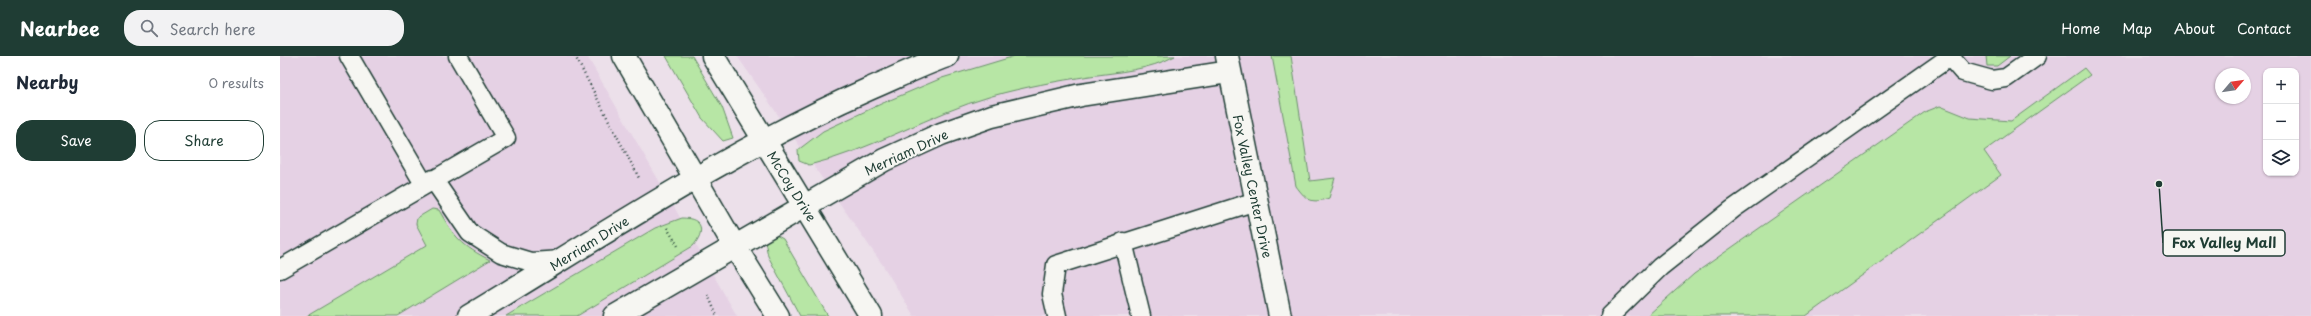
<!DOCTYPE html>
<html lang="en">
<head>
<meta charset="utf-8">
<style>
  :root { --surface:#fff; --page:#f2f2f3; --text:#1f2937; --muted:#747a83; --line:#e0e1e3; --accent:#1f3d34 }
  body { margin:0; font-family:"Playpen Sans",sans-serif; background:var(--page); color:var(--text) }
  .controls { position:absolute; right:12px; top:12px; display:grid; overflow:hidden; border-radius:8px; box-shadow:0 1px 3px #0004 }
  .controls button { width:36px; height:36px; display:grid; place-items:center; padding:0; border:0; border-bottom:1px solid var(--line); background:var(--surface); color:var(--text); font:20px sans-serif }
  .compass { position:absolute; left:1935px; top:12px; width:36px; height:36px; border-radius:50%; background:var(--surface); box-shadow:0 1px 3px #0004; rotate:61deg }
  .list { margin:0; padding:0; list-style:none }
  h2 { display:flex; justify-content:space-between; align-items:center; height:52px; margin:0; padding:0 16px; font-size:17px }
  h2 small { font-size:13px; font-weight:400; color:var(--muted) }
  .actions { display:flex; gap:8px; padding:12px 16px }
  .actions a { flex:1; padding:9px 0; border:1px solid var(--accent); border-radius:16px; text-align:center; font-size:14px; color:var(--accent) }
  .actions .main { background:var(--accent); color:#fff }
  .icon { flex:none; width:22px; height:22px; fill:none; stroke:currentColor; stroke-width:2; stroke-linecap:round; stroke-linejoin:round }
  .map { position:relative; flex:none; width:2031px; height:260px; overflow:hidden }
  header { display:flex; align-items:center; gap:24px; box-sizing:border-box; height:56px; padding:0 20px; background:var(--accent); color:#fff }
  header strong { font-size:19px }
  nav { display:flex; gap:22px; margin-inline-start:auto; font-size:14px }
  .search { width:280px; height:36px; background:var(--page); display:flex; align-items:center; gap:10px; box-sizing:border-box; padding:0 14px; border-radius:16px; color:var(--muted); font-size:15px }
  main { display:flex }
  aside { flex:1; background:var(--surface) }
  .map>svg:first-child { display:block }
  .built { fill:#e5d1e4; fill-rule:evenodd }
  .green { fill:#b7e6a5; stroke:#6b926c }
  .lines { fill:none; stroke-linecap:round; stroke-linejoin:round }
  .lane-casing { stroke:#1f3d34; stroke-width:21 }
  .street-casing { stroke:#1f3d34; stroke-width:25 }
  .secondary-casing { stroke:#1f3d34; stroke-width:25 }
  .path { stroke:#1f3d34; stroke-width:2.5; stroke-dasharray:1 3; stroke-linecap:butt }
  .lane { stroke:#f6f6f2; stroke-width:18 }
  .street { stroke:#f6f6f2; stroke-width:22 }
  .secondary { stroke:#f6f6f2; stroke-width:22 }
  .labels { text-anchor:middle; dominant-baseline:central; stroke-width:4; stroke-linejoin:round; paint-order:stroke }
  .street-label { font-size:13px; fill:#1f3d34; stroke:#f6f6f2 }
  .leader { fill:none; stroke:#1f3d34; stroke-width:1.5 }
  .callout-dot { fill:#1f3d34; stroke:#f6f6f2; stroke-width:1.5 }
  .callout { fill:#f6f6f2; stroke:#1f3d34; stroke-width:1.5 }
  .callout-label { font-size:14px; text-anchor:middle; font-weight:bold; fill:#1f3d34 }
</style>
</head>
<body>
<header>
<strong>Nearbee</strong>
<div class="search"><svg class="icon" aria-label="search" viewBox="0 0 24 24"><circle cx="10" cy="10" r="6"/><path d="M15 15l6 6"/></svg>Search here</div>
<nav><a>Home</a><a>Map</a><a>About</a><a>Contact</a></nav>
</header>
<main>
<aside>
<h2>Nearby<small>0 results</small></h2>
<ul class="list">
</ul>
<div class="actions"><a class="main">Save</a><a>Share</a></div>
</aside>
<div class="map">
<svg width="2031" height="260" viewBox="0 0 2031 260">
  <rect width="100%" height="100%" fill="#ece0ea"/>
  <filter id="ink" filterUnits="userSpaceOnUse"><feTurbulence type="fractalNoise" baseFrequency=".025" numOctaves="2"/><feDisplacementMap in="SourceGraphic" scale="8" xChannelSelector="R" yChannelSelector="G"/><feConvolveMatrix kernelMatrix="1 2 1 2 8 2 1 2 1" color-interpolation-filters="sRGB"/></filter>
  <g filter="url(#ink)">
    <!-- built -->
    <path class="built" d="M0,0H307L457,260H0Z
      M457,0H2031V260H634L602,208ZM1986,15H2016V117H1986ZM1941,18H1965V42H1941Z"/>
    <!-- green -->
    <path class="green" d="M386,0H412L442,51L453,82L443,85L422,62Z
      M735,0H895C869,14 839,16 810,20C777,25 744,31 712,40C649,58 593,94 529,109L519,105L518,94L543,75L603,47L662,22Z
      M992,0H1011L1030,125L1055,122L1049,142C1032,148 1027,145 1016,130Z
      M1706,0H1730L1717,10H1707Z
      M1804,12L1810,19L1704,95L1721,119L1526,260H1367L1414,218L1645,56L1660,50L1690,62L1731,65Z
      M152,153L159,154C174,181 182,190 210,204L118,260H27L147,189L136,168L137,162Z
      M402,162C424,162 425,176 413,190L297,260H226L375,172Z
      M496,179L503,183L548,260H520L488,200L485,185Z"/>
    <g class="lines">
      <defs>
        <path id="lane" d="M69,0L144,128
          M1670,1L1683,16L1712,24L1726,22L1757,0
          M153,123L190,177L221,197L251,206L281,204
          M843,186L861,260
          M0,213L226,82L178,0
          M777,260L772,238L776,209L976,145
          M1330,260L1380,211L1453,153L1671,0"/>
        <path id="street" d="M947,0L1000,260
          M189,260C320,181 448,95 589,33C615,22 641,9 667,0
          M335,260L604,104L661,78L712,60L801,39L949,16"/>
        <path id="secondary" d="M344,0L454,189L498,260
          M433,0L591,260"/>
      </defs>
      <!-- lane casing -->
      <use href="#lane" class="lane-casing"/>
      <!-- street casing -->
      <use href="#street" class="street-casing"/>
      <!-- secondary casing -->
      <use href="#secondary" class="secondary-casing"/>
      <!-- path -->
      <path class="path" d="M295,0L359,122
        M387,172L398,190
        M428,239L437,260"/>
      <!-- lane -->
      <use href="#lane" class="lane"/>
      <!-- street -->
      <use href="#street" class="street"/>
      <!-- secondary -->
      <use href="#secondary" class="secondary"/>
    </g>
  </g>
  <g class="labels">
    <!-- street labels -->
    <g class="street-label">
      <text transform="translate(626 96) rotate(-25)">Merriam Drive</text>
      <text transform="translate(512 130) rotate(58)">McCoy Drive</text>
      <text transform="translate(973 130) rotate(78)">Fox Valley Center Drive</text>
      <text transform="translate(309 187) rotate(-32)">Merriam Drive</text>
    </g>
  </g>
  <!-- callouts -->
  <path class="leader" d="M1879 128L1883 187"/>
  <circle class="callout-dot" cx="1879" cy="128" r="4"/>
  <rect class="callout" x="1883" y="174" width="122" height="26" rx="4"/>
  <g class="callout-label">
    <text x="1944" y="192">Fox Valley Mall</text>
  </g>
</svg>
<div class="controls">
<button>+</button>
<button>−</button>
<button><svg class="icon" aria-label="layers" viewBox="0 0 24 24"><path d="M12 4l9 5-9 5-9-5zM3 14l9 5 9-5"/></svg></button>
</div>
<svg class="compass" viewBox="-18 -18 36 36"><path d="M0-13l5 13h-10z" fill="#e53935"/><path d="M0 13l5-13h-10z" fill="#747a83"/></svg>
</div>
</main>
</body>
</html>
